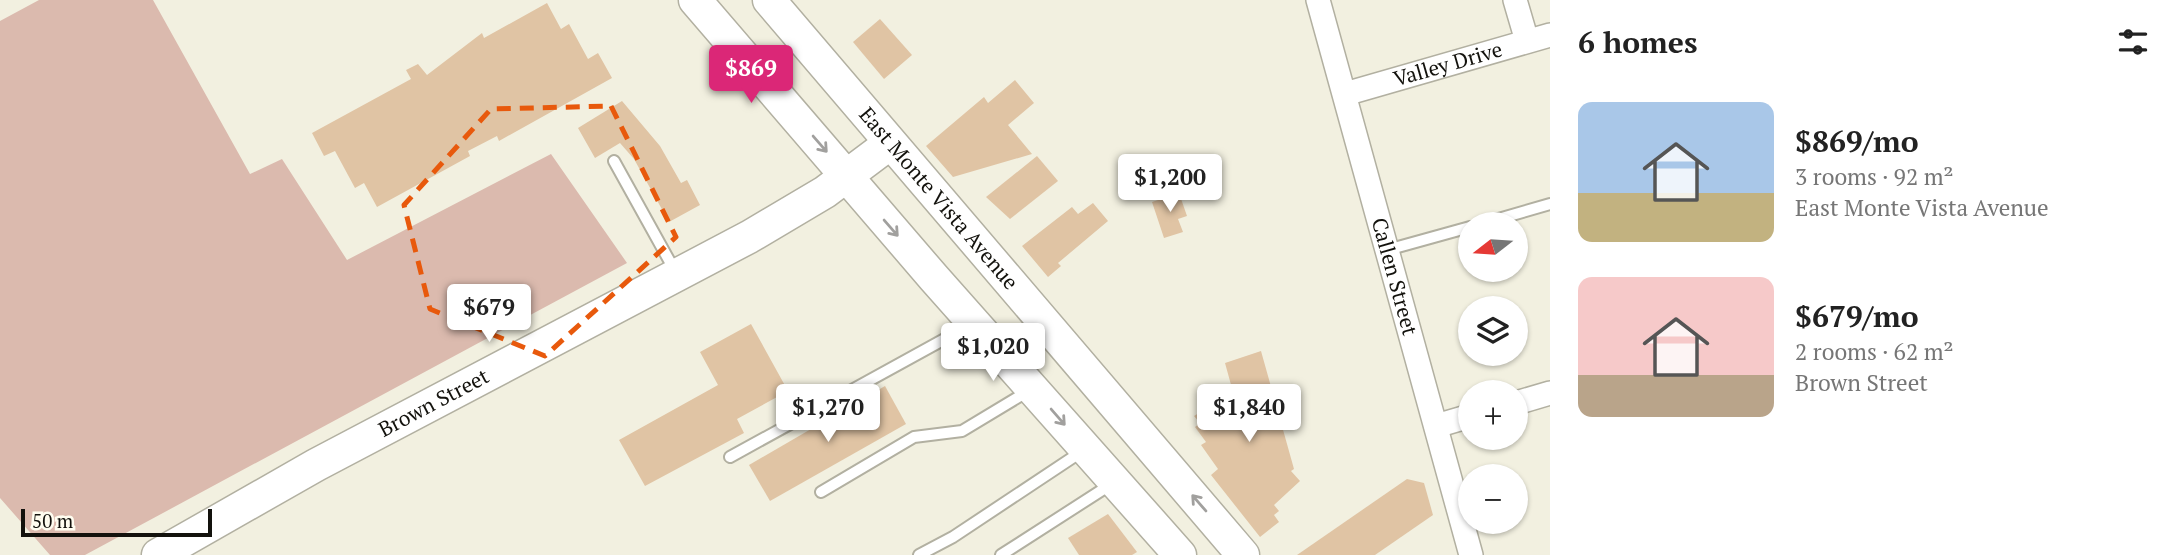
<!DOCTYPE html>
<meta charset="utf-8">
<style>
:root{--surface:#fff;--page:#f6f6f6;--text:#222;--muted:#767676;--accent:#db2777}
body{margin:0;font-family:"PT Serif",serif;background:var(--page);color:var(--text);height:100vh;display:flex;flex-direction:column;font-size:26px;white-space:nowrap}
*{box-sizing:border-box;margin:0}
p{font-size:23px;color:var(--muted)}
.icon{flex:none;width:38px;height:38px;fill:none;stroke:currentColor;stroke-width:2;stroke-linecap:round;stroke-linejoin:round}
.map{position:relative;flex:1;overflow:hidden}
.panel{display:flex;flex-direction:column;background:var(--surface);width:630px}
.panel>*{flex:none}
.needle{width:46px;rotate:253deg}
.tools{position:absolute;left:1458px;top:212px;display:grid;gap:14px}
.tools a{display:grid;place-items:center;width:70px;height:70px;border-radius:50%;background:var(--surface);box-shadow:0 2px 5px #0004;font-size:35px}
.scale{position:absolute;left:21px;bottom:18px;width:191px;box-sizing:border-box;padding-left:7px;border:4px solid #13120d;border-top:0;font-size:19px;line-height:24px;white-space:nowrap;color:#13120d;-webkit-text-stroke:5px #fffdf0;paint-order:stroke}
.price{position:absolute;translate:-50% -60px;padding:0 16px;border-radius:7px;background:#fff;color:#222;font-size:23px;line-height:46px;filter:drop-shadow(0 2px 4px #0008)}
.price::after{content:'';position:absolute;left:50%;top:42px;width:21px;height:16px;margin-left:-10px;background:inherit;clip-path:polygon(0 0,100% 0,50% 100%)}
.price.on{background:var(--accent);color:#fff}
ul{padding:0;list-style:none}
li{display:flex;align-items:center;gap:21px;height:175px;padding:0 28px}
li span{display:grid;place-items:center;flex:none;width:196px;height:140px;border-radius:14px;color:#555}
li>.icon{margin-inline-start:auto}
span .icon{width:84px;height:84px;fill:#fffc;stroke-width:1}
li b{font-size:30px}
h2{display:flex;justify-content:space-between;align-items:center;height:84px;padding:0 28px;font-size:30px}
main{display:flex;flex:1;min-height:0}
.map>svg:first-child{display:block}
.green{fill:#dbbaae}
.building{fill:#e0c4a4}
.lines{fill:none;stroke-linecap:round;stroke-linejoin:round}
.lane-casing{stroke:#b2b0a1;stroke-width:14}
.street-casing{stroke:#b2b0a1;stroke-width:26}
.secondary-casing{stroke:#b2b0a1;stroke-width:35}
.lane{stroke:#fff;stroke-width:10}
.street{stroke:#fff;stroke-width:23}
.secondary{stroke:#fff;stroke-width:32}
.oneway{stroke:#a1a09e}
.marked{fill:none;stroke:#e8590c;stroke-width:5;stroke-dasharray:14 9;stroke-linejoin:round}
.labels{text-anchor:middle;stroke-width:6;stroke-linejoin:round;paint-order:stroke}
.street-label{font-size:21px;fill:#13120d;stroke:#fffdf0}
</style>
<main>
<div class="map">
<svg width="1550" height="555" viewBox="0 0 1550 555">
<rect width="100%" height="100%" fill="#f2f0e0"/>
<polygon class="green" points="39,0 153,0 250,174 282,159 347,260 551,154 627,263 85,555 50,555 0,498 0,21"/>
<g class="building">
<polygon points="547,3 561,29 569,24 588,59 598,53 612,78 499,141 497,136 468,151 470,156 377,207 364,183 355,188 335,151 324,156 312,133 411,79 406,70 418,64 427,75 482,33 484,38"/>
<polygon points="880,19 912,55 884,79 853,42"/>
<polygon points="1015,80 1034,103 1008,125 1032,154 953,177 926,146 984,97 988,103"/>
<polygon points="622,101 660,146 681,183 687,180 700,205 669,222 634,159 620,143 595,158 578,128"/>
<polygon points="1037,156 1058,181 1010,219 986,197"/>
<polygon points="1179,193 1187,216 1178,219 1183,232 1164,238 1152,202"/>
<polygon points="1093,203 1108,221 1058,263 1061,266 1048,277 1022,246 1072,207 1078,214"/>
<polygon points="751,324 788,391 737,419 744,433 645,486 619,440 718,385 700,352"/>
<polygon points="1261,351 1294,469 1291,471 1300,481 1274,505 1279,511 1274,515 1279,522 1260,537 1211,475 1218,469 1201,445 1206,442 1195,427 1200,423 1194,416 1233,392 1225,363"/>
<polygon points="885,386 906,424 770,501 749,465"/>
<polygon points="1407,479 1424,483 1433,515 1375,555 1297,555"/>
<polygon points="1108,514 1137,552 1132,555 1079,555 1068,538"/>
</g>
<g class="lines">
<g class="lane-casing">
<g id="lane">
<polyline points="614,161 675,271"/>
<polyline points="1481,224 1550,204"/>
<polyline points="1387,250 1470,227"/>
<polyline points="730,457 972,324"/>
<polyline points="821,492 914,437 962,431 1030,390"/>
<polyline points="919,555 953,537 1084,450"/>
<polyline points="1001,555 1113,483"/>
</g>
</g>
<g class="street-casing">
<g id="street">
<path id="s1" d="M1318,0L1471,555"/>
<polyline points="1515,0 1527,41"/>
<path id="s2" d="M1345,94L1550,35"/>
<polyline points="1516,403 1550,393"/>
<polyline points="1436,426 1470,416"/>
</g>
</g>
<g class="secondary-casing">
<g id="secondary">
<polyline points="695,0 934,278 1180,555"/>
<path id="s3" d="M769,0L1243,555"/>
<path id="s4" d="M158,555L316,465L749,237L825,192L889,144"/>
</g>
</g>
<use href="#lane" class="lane"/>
<use href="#street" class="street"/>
<use href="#secondary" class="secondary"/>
</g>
<defs><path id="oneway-shaft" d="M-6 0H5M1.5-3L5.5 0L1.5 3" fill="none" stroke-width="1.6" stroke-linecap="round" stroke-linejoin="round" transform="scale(1.75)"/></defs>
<g class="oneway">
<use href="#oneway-shaft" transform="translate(820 144) rotate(49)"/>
<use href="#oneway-shaft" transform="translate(891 228) rotate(49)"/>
<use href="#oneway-shaft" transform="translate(1058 417) rotate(49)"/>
<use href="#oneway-shaft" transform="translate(1199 503) rotate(-131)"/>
</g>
<path class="marked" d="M611,106L676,237L545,356L430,309L404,205L491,109Z"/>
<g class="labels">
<g class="street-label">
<text dy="7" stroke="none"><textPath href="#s2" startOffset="107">Valley Drive</textPath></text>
<text dy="7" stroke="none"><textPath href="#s3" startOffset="261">East Monte Vista Avenue</textPath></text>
<text dy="7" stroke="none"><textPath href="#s1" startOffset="287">Callen Street</textPath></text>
<text dy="7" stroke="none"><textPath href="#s4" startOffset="315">Brown Street</textPath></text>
</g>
</g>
</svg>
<div class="tools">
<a><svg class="needle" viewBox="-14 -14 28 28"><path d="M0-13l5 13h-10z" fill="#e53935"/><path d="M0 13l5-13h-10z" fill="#767676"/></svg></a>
<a><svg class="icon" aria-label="layers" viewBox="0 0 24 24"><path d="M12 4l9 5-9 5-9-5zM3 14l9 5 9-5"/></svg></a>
<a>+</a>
<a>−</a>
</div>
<div class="scale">50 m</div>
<b class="price on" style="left:751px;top:105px">$869</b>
<b class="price" style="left:1170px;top:214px">$1,200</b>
<b class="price" style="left:489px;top:344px">$679</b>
<b class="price" style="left:993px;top:383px">$1,020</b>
<b class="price" style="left:828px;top:444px">$1,270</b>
<b class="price" style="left:1249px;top:444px">$1,840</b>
</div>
<section class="panel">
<h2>6 homes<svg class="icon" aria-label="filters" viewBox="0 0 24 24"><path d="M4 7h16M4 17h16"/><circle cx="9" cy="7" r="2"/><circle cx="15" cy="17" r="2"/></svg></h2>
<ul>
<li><span style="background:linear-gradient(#a9c7e8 65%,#c2b280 0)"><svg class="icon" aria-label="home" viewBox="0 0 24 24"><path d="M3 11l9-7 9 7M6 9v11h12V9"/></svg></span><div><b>$869/mo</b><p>3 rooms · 92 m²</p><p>East Monte Vista Avenue</p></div></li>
<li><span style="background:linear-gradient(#f6c9c9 70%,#b9a48a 0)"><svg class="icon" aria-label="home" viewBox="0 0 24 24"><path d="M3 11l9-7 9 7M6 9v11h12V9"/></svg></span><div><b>$679/mo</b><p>2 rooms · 62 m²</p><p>Brown Street</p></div></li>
</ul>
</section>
</main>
